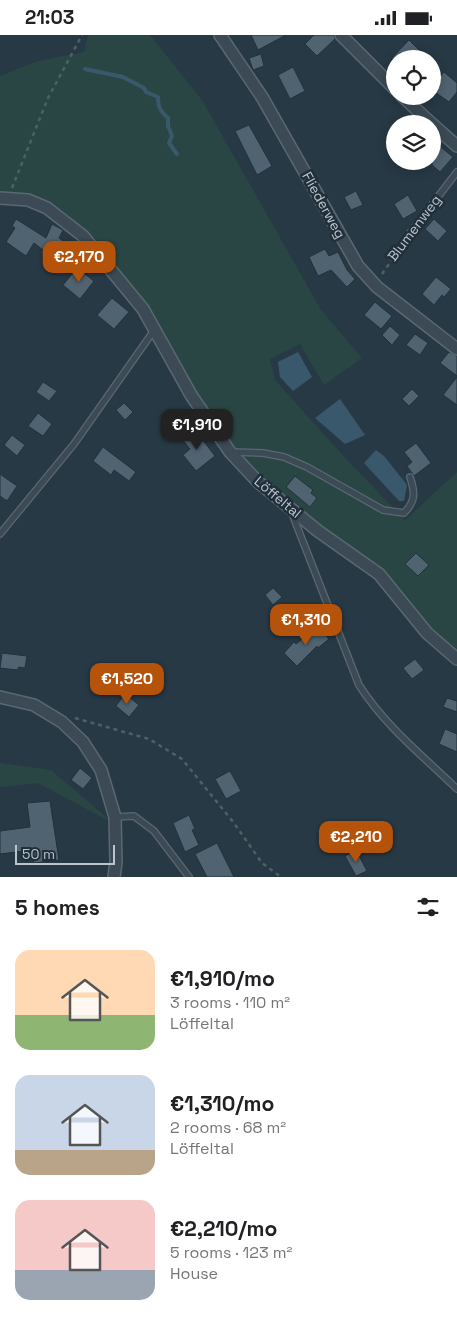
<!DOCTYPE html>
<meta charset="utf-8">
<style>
:root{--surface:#fff;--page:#f2f2f2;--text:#202124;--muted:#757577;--accent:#b45309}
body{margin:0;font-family:"Space Grotesk",sans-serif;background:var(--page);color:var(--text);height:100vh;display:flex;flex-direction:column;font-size:19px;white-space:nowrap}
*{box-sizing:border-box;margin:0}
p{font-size:16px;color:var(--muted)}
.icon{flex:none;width:28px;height:28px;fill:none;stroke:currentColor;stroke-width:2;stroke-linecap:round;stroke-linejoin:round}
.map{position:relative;height:842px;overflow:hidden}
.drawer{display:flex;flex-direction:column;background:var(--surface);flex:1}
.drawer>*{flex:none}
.tools{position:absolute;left:386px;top:15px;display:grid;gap:10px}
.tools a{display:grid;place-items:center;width:55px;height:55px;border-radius:50%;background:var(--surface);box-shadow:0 2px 12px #0003;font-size:25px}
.scale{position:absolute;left:15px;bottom:12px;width:100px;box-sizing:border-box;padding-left:5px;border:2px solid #b9c5ce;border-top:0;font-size:14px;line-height:18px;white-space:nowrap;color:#b9c5ce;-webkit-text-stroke:4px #202f3a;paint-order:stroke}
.price{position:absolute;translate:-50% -42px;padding:0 11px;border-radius:10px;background:var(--accent);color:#fff;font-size:16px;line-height:32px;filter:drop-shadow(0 1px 2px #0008)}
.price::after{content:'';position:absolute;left:50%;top:30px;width:15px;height:11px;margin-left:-8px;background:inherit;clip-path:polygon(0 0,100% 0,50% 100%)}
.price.on{background:#222;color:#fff}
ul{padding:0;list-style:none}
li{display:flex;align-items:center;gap:15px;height:125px;padding:0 15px}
li span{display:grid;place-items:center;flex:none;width:140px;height:100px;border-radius:15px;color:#555}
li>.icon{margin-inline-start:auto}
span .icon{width:60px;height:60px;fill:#fffc;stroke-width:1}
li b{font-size:21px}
h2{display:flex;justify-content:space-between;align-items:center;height:60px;padding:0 15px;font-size:21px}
.status{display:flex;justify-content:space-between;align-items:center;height:35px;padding:0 25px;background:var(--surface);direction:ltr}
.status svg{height:14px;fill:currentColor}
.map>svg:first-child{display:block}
.green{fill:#294644}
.water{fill:#3a586c}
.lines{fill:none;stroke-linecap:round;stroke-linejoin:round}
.stream{stroke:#3a586c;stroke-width:4}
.building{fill:#506370;stroke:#22313c}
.service-casing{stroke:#5a6872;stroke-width:8}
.minor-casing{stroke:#5a6872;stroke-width:14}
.path{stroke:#496362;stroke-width:2.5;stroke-dasharray:4 4;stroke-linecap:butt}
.service{stroke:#3b4a54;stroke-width:5.5}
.minor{stroke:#3b4a54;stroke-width:11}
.labels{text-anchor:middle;stroke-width:5;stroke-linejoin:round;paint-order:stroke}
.street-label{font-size:14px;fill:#b9c5ce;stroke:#202f3a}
</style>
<div class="status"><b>21:03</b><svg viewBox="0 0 49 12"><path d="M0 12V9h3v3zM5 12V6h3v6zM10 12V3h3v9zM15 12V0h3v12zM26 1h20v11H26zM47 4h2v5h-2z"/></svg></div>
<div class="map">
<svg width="457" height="842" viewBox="0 0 457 842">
<rect width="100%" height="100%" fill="#273945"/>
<g class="green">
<polygon points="88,0 150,0 202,65 321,275 362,323 324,350 300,309 270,324 275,345 347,425 405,485 457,437 457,624 379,539 230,417 143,274 83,201 47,173 0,163 0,41 38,26 84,17"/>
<polygon points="0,728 51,735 113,788 38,748 0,752"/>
</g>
<g class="water">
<polygon points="298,317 312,342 293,356 280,342 278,327"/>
<polygon points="340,364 365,400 345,409 315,383"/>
<polygon points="376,415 384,421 407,450 404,466 399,466 364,428"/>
</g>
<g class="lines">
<path class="stream" d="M85,34L123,42L144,53L146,57L158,62C158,72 160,76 168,83V91L172,101L169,108L177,119"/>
</g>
<g class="building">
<polygon points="251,0 286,0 258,15"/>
<polygon points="314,0 334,0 335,4 317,21 305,9"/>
<polygon points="409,5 428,24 391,24"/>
<polygon points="261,19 264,31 253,35 249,23"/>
<polygon points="293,32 305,56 290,64 278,40"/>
<polygon points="444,37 457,48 457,57 449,67 432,55 432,51"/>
<polygon points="249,90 272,131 257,140 235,96"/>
<polygon points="432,105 453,122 440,137 432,130"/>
<polygon points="356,156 363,170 351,175 344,162"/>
<polygon points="408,160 417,176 403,184 394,169"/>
<polygon points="16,184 46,203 52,189 63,195 59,203 74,213 61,229 34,208 26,221 6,207 15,193 12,191"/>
<polygon points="434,184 447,196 438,206 425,194"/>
<polygon points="325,214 329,221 338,217 347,235 355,244 347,252 331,235 318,241 309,222"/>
<polygon points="77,233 94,246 80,264 63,250"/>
<polygon points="436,242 451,254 444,262 442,260 434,270 422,259"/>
<polygon points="112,263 129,277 114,294 97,280"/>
<polygon points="375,267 392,281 381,294 364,280"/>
<polygon points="390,291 400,300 392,310 382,300"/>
<polygon points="415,299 428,308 420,320 406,310"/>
<polygon points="449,317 457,321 457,341 440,328"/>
<polygon points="457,342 457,370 443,360"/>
<polygon points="43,347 57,356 49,366 36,357"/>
<polygon points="412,354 419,361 409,371 402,364"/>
<polygon points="124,368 133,377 125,385 116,375"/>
<polygon points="38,378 52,389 43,401 28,391"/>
<polygon points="195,395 215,421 196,436 183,420 190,414 182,404"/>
<polygon points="12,400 25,410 17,421 4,410"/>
<polygon points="416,408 431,428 414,441 407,431 412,427 404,417"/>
<polygon points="103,412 136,437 129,446 114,435 111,440 93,426"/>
<polygon points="0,439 17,451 7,466 0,461"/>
<polygon points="295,441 313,455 311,458 317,463 310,472 286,452"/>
<polygon points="416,518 429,530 418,541 405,529"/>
<polygon points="273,553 282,562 273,570 265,560"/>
<polygon points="318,591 329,604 318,613 317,611 297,631 284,618 294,607 296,609"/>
<polygon points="2,618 27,621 25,633 19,632 17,635 0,633"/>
<polygon points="415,624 424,635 412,644 403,633"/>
<polygon points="125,659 139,670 129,682 116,671"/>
<polygon points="447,663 457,666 457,677 443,672"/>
<polygon points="445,694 457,699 457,717 439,709"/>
<polygon points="80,733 92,743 83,754 71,745"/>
<polygon points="230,736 241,756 226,764 215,744"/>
<polygon points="50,766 59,825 34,828 32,815 0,819 0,796 30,792 27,768"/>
<polygon points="189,780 195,794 192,795 199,810 185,817 173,788"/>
<polygon points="217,808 234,842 207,842 195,819"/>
<polygon points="356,815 367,836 356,841 345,821"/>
</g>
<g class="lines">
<g class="service-casing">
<g id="service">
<polyline points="410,198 457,137"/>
<path d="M232,417L263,418L284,422L307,432L383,475L404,478C416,466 415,457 410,442"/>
<path d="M291,476L359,650C385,691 423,721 457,754"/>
<polyline points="0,499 74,409 155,294"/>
<polyline points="115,782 134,781 154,796 189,842"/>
</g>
</g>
<g class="minor-casing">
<g id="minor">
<polyline points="220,0 262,62 358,231 377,252 457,314"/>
<polyline points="341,0 395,54"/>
<polyline points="402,61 432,89"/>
<polyline points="432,89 457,111"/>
<polyline points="0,163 28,165 47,173 83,201 143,274 191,360 230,417 258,447 318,496 379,539 427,598 457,624"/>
<polyline points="0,662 34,670 62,687 83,707 101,735 115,782 116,827 114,842"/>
</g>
</g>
<g class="path">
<polyline points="12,153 48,63 82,0"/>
<polyline points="382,239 406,205"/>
<polyline points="75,683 149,704 182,724 234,788 262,828 281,842"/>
</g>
<use href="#service" class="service"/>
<use href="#minor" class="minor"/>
</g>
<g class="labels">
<g class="street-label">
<text transform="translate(324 170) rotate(61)" y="5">Fliederweg</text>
<text transform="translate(414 193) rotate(-53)" y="5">Blumenweg</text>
<text transform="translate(278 462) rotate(40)" y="5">Löffeltal</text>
</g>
</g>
</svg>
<div class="tools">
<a><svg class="icon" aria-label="locate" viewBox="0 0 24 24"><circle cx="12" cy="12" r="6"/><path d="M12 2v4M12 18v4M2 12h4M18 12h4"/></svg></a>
<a><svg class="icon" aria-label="layers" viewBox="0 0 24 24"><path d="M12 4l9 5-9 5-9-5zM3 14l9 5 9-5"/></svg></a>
</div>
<div class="scale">50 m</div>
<b class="price" style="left:79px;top:248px">€2,170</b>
<b class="price on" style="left:197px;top:416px">€1,910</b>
<b class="price" style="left:306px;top:611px">€1,310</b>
<b class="price" style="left:127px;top:670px">€1,520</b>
<b class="price" style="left:356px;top:828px">€2,210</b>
</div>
<section class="drawer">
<h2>5 homes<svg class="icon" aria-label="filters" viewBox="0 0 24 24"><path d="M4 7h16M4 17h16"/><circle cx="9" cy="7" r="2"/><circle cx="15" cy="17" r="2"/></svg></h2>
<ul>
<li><span style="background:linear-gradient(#ffd9b3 65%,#8fb573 0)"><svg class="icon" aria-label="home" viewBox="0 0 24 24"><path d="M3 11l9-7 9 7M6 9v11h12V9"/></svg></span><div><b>€1,910/mo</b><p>3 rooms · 110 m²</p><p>Löffeltal</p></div></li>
<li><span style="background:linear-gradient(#c9d6e8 75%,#b9a48a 0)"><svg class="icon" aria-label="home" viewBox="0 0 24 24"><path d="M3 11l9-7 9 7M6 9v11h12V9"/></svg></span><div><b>€1,310/mo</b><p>2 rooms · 68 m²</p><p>Löffeltal</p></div></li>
<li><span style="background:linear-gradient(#f6c9c9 70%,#9aa5b1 0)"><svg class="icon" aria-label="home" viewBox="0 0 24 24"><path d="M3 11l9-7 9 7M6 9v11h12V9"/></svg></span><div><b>€2,210/mo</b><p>5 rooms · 123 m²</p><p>House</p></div></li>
</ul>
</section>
